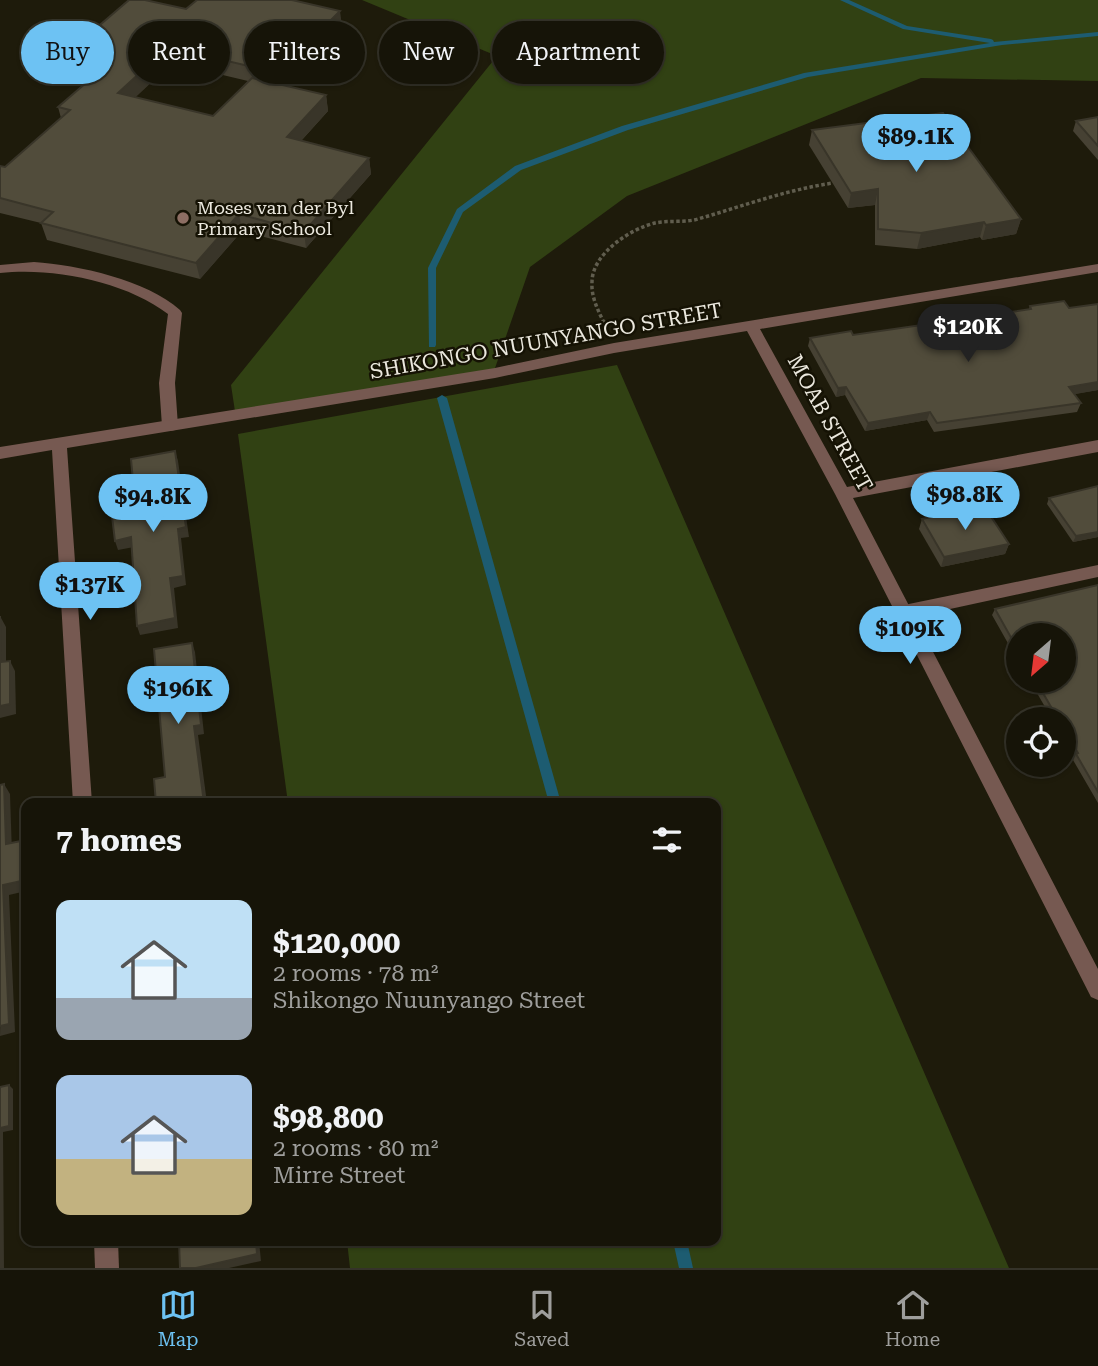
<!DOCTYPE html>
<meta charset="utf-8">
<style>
:root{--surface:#161408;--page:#1f1d12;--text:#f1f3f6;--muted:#9e9e9c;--line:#353329;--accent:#6dc2f3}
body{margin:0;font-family:"Roboto Serif",serif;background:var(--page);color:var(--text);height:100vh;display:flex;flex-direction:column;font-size:26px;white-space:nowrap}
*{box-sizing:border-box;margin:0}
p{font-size:23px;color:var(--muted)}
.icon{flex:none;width:38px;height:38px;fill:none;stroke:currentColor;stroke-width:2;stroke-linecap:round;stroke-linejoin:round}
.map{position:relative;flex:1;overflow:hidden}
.drawer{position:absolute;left:21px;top:798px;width:700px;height:448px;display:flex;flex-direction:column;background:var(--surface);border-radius:14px;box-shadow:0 2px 5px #0004,0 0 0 2px var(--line)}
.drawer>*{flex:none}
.guide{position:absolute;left:21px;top:21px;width:700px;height:63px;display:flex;gap:14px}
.needle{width:46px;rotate:208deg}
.fabs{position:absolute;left:1006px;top:623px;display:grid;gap:14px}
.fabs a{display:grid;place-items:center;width:70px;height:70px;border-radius:50%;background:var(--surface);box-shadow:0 2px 5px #0004,0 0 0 2px var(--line);font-size:35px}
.price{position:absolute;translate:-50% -60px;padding:0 16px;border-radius:24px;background:var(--accent);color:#111;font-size:23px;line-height:46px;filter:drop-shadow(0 2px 4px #0008)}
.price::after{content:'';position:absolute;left:50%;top:42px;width:21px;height:16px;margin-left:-10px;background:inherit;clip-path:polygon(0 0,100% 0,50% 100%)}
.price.selected{background:#222;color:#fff}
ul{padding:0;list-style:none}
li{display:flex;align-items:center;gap:21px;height:175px;padding:0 35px}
li span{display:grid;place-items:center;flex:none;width:196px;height:140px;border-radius:14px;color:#555}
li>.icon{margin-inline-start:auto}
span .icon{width:84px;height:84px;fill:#fffc;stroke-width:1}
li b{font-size:30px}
h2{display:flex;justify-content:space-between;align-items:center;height:84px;padding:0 35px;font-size:30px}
.pill{padding:0 24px;border-radius:32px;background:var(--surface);box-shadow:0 2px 5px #0004,0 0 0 2px var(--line);font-size:24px;line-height:63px}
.pill.selected{background:var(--accent);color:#111}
.menu{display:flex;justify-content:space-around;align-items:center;height:98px;border-top:2px solid var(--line);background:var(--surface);font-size:19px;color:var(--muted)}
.menu a{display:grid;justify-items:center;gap:4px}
.menu .selected{color:var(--accent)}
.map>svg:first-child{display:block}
.green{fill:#314113}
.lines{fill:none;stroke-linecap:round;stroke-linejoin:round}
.stream{fill:#1d5c71;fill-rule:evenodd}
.path-far1{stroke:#605d4e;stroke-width:3.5;stroke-dasharray:3.5 2.5;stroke-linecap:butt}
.path{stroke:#605d4e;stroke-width:4.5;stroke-dasharray:5 3.5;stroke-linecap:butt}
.service{fill:#765951;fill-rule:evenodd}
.minor{fill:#765951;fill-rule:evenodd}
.wall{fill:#464133;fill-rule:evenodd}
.shaded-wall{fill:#393529}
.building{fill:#514c3b;stroke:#393529;stroke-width:2}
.education-dot{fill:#8d6e63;stroke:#151204;stroke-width:2.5}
.labels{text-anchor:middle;stroke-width:5;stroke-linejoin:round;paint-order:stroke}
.far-poi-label{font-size:18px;fill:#ebe8de;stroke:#151204;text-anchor:start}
.street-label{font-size:21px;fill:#ebe8de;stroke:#151204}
</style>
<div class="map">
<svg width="1098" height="1268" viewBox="0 0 1098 1268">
<rect width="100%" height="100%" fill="#1e1b0b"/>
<g class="green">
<polygon points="362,0 1098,0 1098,81 921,78 627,196 530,267 494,371 236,418 231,385 497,56"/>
<polygon points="617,365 1009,1268 350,1268 347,1241 716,1241 716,803 288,803 238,434"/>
</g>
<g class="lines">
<g class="stream">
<polygon points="840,0 849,0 907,26 991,39 993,40 994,42 1098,32 1098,36 1002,45 808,77 628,130 521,170 463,212 436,268 436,345 435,347 429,347 428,268 457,209 515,166 622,126 804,73 990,43 903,29"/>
<polygon points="442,395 447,398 561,803 549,803 437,398"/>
<polygon points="673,1241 687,1241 693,1268 679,1268"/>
</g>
<path class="path-far1" d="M604,323C598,310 591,297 592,282C592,254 630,229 655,223C669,220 684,223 698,219C743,206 786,190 833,183"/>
<polyline class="path" points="603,321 606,328"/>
<g class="service">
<path d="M34,262C78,265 147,280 180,310L182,313L175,383L178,426L175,430L170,431L162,426L159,383L168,314C125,281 52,267 0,273V265Z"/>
<polygon points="1098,565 1098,577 904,619 898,617 895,612 898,607 904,605"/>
</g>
<g class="minor">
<polygon points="1098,264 1098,272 760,329 847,487 1098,440 1098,452 853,498 1098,969 1098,1000 1091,997 835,494 747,331 614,353 495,378 67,448 92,803 73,803 52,450 0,459 0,447 495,368 614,343"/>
<polygon points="94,1241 118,1241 119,1268 95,1268"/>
</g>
</g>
<g class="wall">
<path d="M186,9L342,26L284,85L326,95L328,111L301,141L369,158L371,174L306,248L242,231L200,279L47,240L41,223L0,213V166L5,167L61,118L58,107L94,75L70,70L66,54ZM172,63L248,81L213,116L135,97Z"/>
<polygon points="1098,117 1098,160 1073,131 1076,121"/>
<polygon points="812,130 1021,219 1016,234 982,240 980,237 917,249 875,245 875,205 848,208 809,145"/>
<polygon points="1098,304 1098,390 1074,394 1081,403 1077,412 934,432 927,420 865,431 845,395 836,397 808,346 810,338 853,335 1029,309 1030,306 1069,308"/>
<polygon points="1098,486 1098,537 1073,542 1047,504 1049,498"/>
<polygon points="922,519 1009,544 1005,554 941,567 919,529"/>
<polygon points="1098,585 1098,803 1073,760 1074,757 1064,739 1064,719 1052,719 1030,681 1064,681 1018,635 1018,661 992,615 995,609"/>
</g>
<g class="shaded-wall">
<polygon points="340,11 342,26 281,89 278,73"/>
<polygon points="168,47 172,63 123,109 118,93"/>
<polygon points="326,95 328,111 290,153 287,137"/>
<polygon points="369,158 371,174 306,248 304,232"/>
<polygon points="878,189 875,205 848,208 851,193"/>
<polygon points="239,214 242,231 200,279 196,263"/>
<polygon points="1021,219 1016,234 982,240 986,225"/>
<polygon points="984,222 980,237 917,249 921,233"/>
<polygon points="1098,382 1098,390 1065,396 1069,387"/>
<polygon points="846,387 845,395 836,397 838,388"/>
<polygon points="930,412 927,420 865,431 868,423"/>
<polygon points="175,451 178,461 189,537 181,538 186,585 174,588 178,628 140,635 137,626 170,578 178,529"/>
<polygon points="1098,532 1098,537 1073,542 1076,536"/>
<polygon points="131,537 134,547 118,550 115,541"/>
<polygon points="1009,544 1005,554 941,567 944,557"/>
<polygon points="0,616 6,627 6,673 1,662"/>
<polygon points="192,643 195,652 204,734 198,735 207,803 204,803 194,726"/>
<polygon points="10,661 15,671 16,714 0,718 0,706"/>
<polygon points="4,784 10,794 12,854 6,844"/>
<polygon points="26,880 26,891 9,895 15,1032 0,1036 3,885"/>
<polygon points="9,1085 13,1089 13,1130 3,1132 4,1268 0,1268 0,1128"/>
<polygon points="256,1241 259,1241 261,1261 229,1268 196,1268"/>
</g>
<g class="building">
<polygon points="129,0 145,0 186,9 197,0 292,0 340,11 278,73 168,47 118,93 213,116 252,78 326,95 287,137 369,158 304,232 239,214 196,263 41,223 53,212 0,198 0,166 5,167 70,110 58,107 108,64 66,54"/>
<polygon points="943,113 1021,219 986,225 984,222 921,233 878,229 878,189 851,193 812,130"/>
<polygon points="1098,117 1098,146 1076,121"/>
<polygon points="1064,301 1069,308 1098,304 1098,382 1069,387 1081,403 937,423 930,412 868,423 846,387 838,388 810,338 851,331 853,335 1031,309 1030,306"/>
<polygon points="175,451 186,527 178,529 183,576 170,578 175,618 137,626 131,537 115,541 111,508 135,503 131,459"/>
<polygon points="1098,486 1098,532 1076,536 1049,498"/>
<polygon points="984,506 1009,544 944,557 922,519"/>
<polygon points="1098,585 1098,792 1076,754 1078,753 1064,729 1064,719 1058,719 1036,681 1064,681 1064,635 1018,635 1018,650 995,609"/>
<polygon points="0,616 1,662 10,661 10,704 0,706"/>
<polygon points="192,643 201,725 194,726 204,803 156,803 154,779 165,777 154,649"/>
<polygon points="4,784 6,844 26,840 26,880 3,885 9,1024 0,1026 0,785"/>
<polygon points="9,1085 9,1126 0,1128 0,1087"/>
<polygon points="179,1241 256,1241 257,1254 196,1268 180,1268"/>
</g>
<circle class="education-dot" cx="183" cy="218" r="7"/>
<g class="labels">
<g class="far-poi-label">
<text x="197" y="214">Moses van der Byl<tspan x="197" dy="21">Primary School</tspan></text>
</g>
<g class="street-label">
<text transform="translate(546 341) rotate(-10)" y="7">SHIKONGO NUUNYANGO STREET</text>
<text transform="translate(830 423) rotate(61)" y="7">MOAB STREET</text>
</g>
</g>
</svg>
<div class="fabs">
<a><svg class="needle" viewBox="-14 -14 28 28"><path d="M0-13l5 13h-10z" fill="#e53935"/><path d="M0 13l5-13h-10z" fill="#9e9e9c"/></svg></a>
<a><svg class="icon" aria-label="locate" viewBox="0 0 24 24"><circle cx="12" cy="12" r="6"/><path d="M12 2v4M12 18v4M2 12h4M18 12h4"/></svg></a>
</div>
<b class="price" style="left:916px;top:174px">$89.1K</b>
<b class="price selected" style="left:968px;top:364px">$120K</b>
<b class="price" style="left:965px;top:532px">$98.8K</b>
<b class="price" style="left:153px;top:534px">$94.8K</b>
<b class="price" style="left:90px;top:622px">$137K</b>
<b class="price" style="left:910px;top:666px">$109K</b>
<b class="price" style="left:178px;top:726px">$196K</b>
<div class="guide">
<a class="pill selected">Buy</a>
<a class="pill">Rent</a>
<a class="pill">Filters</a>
<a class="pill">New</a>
<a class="pill">Apartment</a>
</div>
<section class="drawer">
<h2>7 homes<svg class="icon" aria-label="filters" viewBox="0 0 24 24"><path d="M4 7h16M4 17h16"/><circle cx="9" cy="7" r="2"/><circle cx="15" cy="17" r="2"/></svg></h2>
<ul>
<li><span style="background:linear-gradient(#bfe0f5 70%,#9aa5b1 0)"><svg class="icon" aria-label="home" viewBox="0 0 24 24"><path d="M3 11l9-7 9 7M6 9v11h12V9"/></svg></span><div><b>$120,000</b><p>2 rooms · 78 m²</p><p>Shikongo Nuunyango Street</p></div></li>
<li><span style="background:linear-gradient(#a9c7e8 60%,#c2b280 0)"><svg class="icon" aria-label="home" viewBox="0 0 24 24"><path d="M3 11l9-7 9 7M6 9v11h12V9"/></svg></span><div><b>$98,800</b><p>2 rooms · 80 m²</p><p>Mirre Street</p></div></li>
</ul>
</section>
</div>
<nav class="menu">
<a class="selected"><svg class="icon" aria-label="map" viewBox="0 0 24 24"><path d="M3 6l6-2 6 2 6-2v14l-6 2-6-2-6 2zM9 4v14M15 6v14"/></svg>Map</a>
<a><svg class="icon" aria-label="saved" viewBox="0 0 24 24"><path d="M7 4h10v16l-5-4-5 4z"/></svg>Saved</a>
<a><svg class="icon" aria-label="home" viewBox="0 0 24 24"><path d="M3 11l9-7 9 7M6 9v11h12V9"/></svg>Home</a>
</nav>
